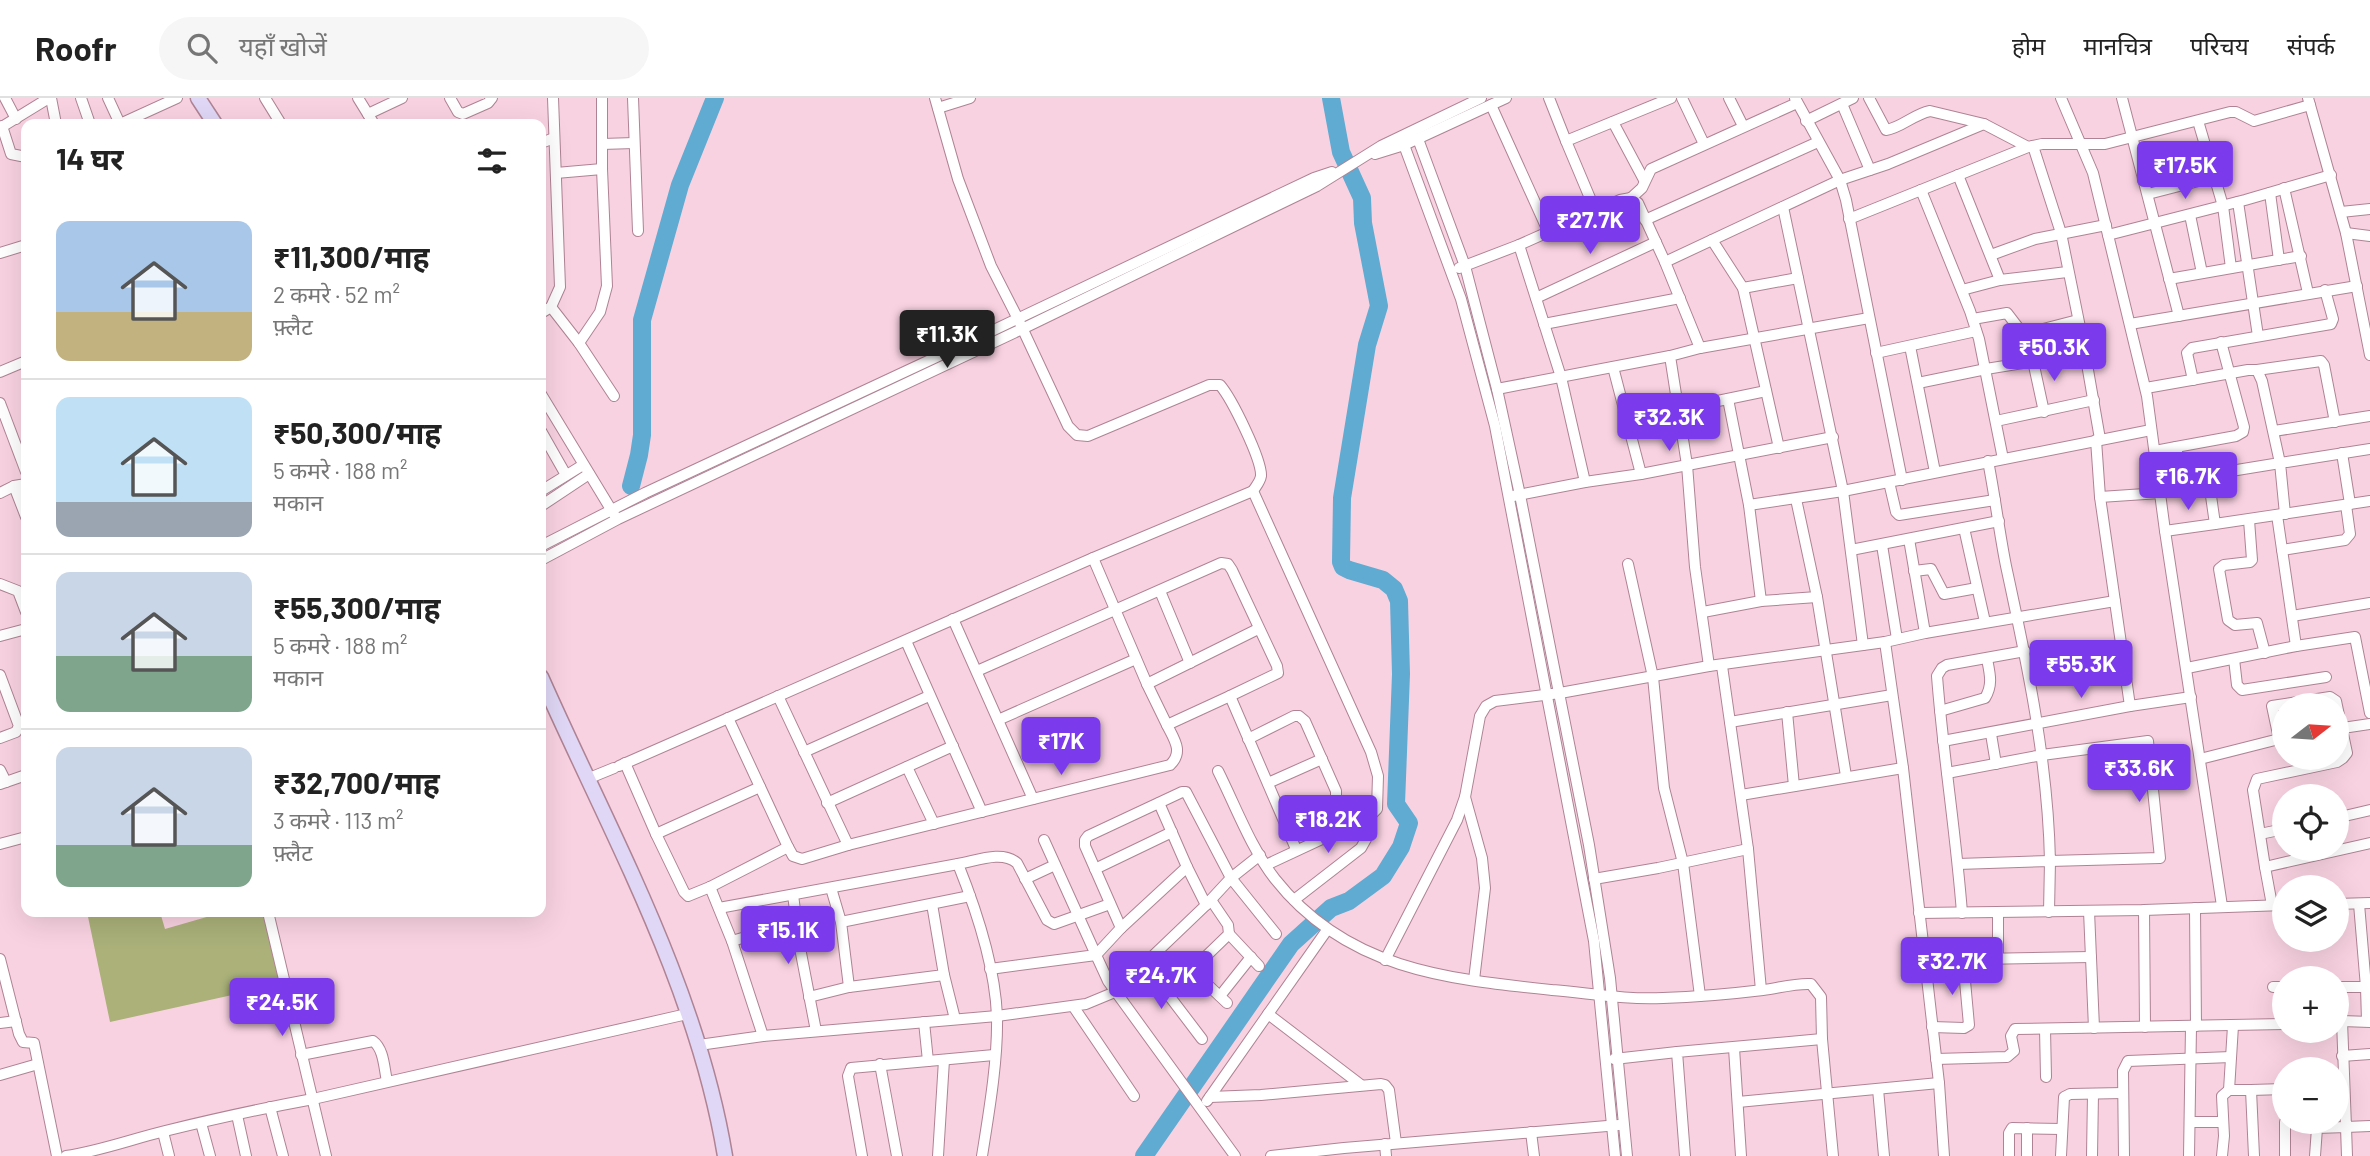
<!DOCTYPE html>
<html lang="hi">
<meta charset="utf-8">
<style>
:root{--surface:#fff;--page:#f6f6f6;--text:#222;--muted:#767676;--line:#e0e0e0;--accent:#7c3aed}
body{margin:0;font-family:Barlow,"Noto Sans Devanagari",sans-serif;background:var(--page);color:var(--text);height:100vh;display:flex;flex-direction:column;font-size:26px;white-space:nowrap}
*{box-sizing:border-box;margin:0}
p{font-size:23px;color:var(--muted)}
.icon{flex:none;width:38px;height:38px;fill:none;stroke:currentColor;stroke-width:2;stroke-linecap:round;stroke-linejoin:round}
.map{position:relative;flex:1;overflow:hidden}
.sheet{position:absolute;left:21px;top:21px;width:525px;height:798px;display:flex;flex-direction:column;background:var(--surface);border-radius:14px;box-shadow:0 7px 28px #0002}
.sheet>*{flex:none}
.needle{width:46px;rotate:73deg}
.controls{position:absolute;left:2272px;top:595px;display:grid;gap:14px}
.controls a{display:grid;place-items:center;width:77px;height:77px;border-radius:50%;background:var(--surface);box-shadow:0 7px 28px #0002;font-size:35px}
.price{position:absolute;translate:-50% -60px;padding:0 16px;border-radius:7px;background:var(--accent);color:#fff;font-size:23px;line-height:46px;filter:drop-shadow(0 2px 4px #0008)}
.price::after{content:'';position:absolute;left:50%;top:42px;width:21px;height:16px;margin-left:-10px;background:inherit;clip-path:polygon(0 0,100% 0,50% 100%)}
.price.active{background:#222;color:#fff}
ul{padding:0;list-style:none}
li{display:flex;align-items:center;gap:21px;height:175px;padding:0 35px}
li+li{border-top:2px solid var(--line)}
li span{display:grid;place-items:center;flex:none;width:196px;height:140px;border-radius:14px;color:#555}
li>.icon{margin-inline-start:auto}
span .icon{width:84px;height:84px;fill:#fffc;stroke-width:1}
li b{font-size:30px}
h2{display:flex;justify-content:space-between;align-items:center;height:84px;padding:0 35px;font-size:30px}
header{display:flex;align-items:center;gap:42px;box-sizing:border-box;height:98px;padding:0 35px;background:var(--surface);border-bottom:2px solid var(--line)}
header strong{font-size:33px}
nav{display:flex;gap:38px;margin-inline-start:auto;font-size:24px}
.search{width:490px;height:63px;background:var(--page);display:flex;align-items:center;gap:18px;box-sizing:border-box;padding:0 24px;border-radius:38px;color:var(--muted);font-size:26px}
.map>svg:first-child{display:block}
.green{fill:#abb179}
.lines{fill:none;stroke-linecap:round;stroke-linejoin:round}
.river{stroke:#60abd2;stroke-width:18}
.minor-casing{stroke:#af8394;stroke-width:12}
.secondary-casing{stroke:#af8394;stroke-width:17}
.minor{stroke:#fff;stroke-width:10}
.secondary{stroke:#dfd7f5;stroke-width:14}
</style>
<header>
<strong>Roofr</strong>
<div class="search"><svg class="icon" aria-label="search" viewBox="0 0 24 24"><circle cx="10" cy="10" r="6"/><path d="M15 15l6 6"/></svg>यहाँ खोजें</div>
<nav><a>होम</a><a>मानचित्र</a><a>परिचय</a><a>संपर्क</a></nav>
</header>
<div class="map">
<svg width="2370" height="1058" viewBox="0 0 2370 1058">
<rect width="100%" height="100%" fill="#f9d2e1"/>
<polygon class="green" points="87,814 160,814 165,831 224,814 265,814 282,886 110,924"/>
<g class="lines">
<g class="river">
<polyline points="631,388 639,357 642,337 642,222 680,87 715,0"/>
<polyline points="1144,1058 1291,846 1331,810 1349,803 1383,778 1401,749 1409,725 1396,706 1401,576 1399,503 1394,491 1383,482 1349,472 1343,469 1341,464 1342,400 1367,247 1379,208 1363,125 1362,100 1341,54 1331,0"/>
</g>
<g class="minor-casing">
<g id="minor">
<polyline points="5,0 16,21"/>
<polyline points="51,0 56,26"/>
<polyline points="81,0 90,26"/>
<polyline points="108,0 120,26"/>
<polyline points="265,0 281,26"/>
<polyline points="358,0 374,26"/>
<polyline points="450,0 458,14 463,16 488,5 492,0"/>
<polyline points="633,0 638,133"/>
<path d="M935,0L958,81L991,168L1018,221L1068,328L1077,337L1088,338L1209,287H1220C1232,301 1262,362 1261,378C1260,384 1256,388 1253,393"/>
<polyline points="1549,0 1566,43"/>
<polyline points="1682,0 1704,46"/>
<polyline points="1729,0 1743,28"/>
<polyline points="1795,0 1840,82 1846,102 1902,382"/>
<path d="M1869,0L1886,32C1901,30 1914,16 1930,13L1984,26L2028,49"/>
<polyline points="2061,0 2093,75 2147,298 2165,433 2222,808"/>
<polyline points="2122,0 2179,218"/>
<polyline points="2308,0 2346,135 2370,257"/>
<polyline points="1842,6 1870,72"/>
<polyline points="1491,7 1548,133"/>
<polyline points="938,10 970,0"/>
<polyline points="368,16 402,0"/>
<polyline points="1806,23 1853,0"/>
<polyline points="2198,23 2223,108 2231,170"/>
<polyline points="1613,24 1644,82"/>
<polyline points="120,26 177,0"/>
<polyline points="2,28 11,56 26,59"/>
<polyline points="0,30 49,0"/>
<polyline points="1418,41 1465,168 1497,291 1520,397 1589,747 1610,880 1627,1058"/>
<polyline points="541,45 554,40"/>
<polyline points="602,46 634,45"/>
<polyline points="1404,47 1461,201 1495,328 1594,843 1615,1058"/>
<polyline points="2033,48 2061,135 2084,249 2100,341"/>
<polyline points="1375,56 1404,47 1506,0"/>
<polyline points="2141,70 2207,52"/>
<polyline points="556,75 602,71"/>
<polyline points="1958,77 2000,182"/>
<polyline points="2284,90 2308,195"/>
<polyline points="1921,92 1970,213 1979,241 2003,361"/>
<polyline points="2270,95 2279,162"/>
<polyline points="2148,96 2214,79"/>
<polyline points="1631,100 1642,90 1651,71 1797,5"/>
<polyline points="2238,104 2258,238"/>
<polyline points="1783,109 1843,393 1863,547"/>
<polyline points="1595,112 1566,43 1671,0"/>
<polyline points="2341,114 2370,111"/>
<polyline points="2190,117 2202,175"/>
<polyline points="1849,121 2028,49 2042,46 2105,46 2230,14 2236,14 2254,23 2310,7"/>
<polyline points="1645,122 1818,44"/>
<polyline points="2346,135 2370,138"/>
<polyline points="2108,137 2245,102 2331,77"/>
<polyline points="1712,142 1743,190 1779,350"/>
<polyline points="1519,147 1561,279 1585,384"/>
<polyline points="0,155 26,147"/>
<polyline points="1991,157 2035,141 2106,127"/>
<polyline points="1665,164 1840,82 1888,66 1984,26"/>
<polyline points="1459,170 1519,147 1620,102 1631,100 1638,105 1665,164 1700,250 1670,258 1687,367 1695,469 1709,568"/>
<polyline points="2169,181 2301,158"/>
<polyline points="1743,190 1798,180"/>
<polyline points="1962,192 2000,182 2067,174"/>
<polyline points="1536,200 1656,144"/>
<polyline points="551,209 579,245 614,298"/>
<polyline points="541,215 551,209 560,189 553,0"/>
<polyline points="1973,221 2007,215 2020,232 2028,235 2078,222"/>
<polyline points="1544,226 1680,200"/>
<polyline points="2130,226 2357,188"/>
<polyline points="579,245 600,214 607,188 602,71 602,0"/>
<polyline points="1910,248 1935,374"/>
<polyline points="1700,250 1869,220"/>
<polyline points="1876,255 1976,233"/>
<polyline points="2033,263 2044,314"/>
<polyline points="1613,269 1641,376"/>
<polyline points="2257,272 2321,263 2324,267 2335,324"/>
<polyline points="0,274 26,263"/>
<polyline points="2193,282 2187,255 2192,250 2331,226 2333,221 2325,192"/>
<polyline points="1918,285 1986,271 2085,255"/>
<polyline points="2146,290 2248,272 2257,272 2262,283 2280,365 2188,380 2181,374 2176,349 2155,353"/>
<polyline points="1497,291 1670,258"/>
<polyline points="541,296 615,418"/>
<polyline points="1728,301 1749,407 1761,503"/>
<polyline points="0,305 26,374"/>
<polyline points="1626,322 1766,293"/>
<polyline points="1996,323 2094,302"/>
<polyline points="541,333 566,377"/>
<polyline points="2274,333 2370,318"/>
<polyline points="2096,342 2100,399 2130,608 2191,599"/>
<polyline points="2176,349 2236,338 2243,334 2244,329 2221,244"/>
<polyline points="2342,355 2350,406"/>
<polyline points="2208,377 2215,426 2370,403"/>
<polyline points="1889,384 1896,414 1899,417 1995,402"/>
<polyline points="14,388 26,419"/>
<polyline points="541,393 583,367"/>
<polyline points="0,395 14,388 26,386"/>
<polyline points="1513,398 1585,384 1641,376 1833,339"/>
<polyline points="2100,399 2160,395"/>
<polyline points="1796,401 1817,499 1846,678"/>
<polyline points="1749,407 1843,393 2151,332"/>
<polyline points="541,408 589,376"/>
<polyline points="2285,416 2280,365 2370,351"/>
<polyline points="2277,417 2296,548 2355,539 2370,615"/>
<polyline points="2249,422 2252,462 2250,464 2224,467 2219,471 2228,522 2235,527 2257,525 2265,555"/>
<polyline points="1964,430 1985,524"/>
<polyline points="2165,433 2215,426"/>
<polyline points="1909,441 1925,535"/>
<polyline points="1882,447 1897,541"/>
<polyline points="541,448 645,395 975,241 1314,80 1332,74"/>
<polyline points="1851,452 1999,423"/>
<polyline points="2282,452 2345,442 2350,436 2346,407"/>
<polyline points="1093,460 1147,586 1167,627"/>
<polyline points="541,462 618,421 1022,231 1317,88 1381,48 1481,0"/>
<polyline points="1628,466 1653,579 1664,690 1683,765 1700,898"/>
<polyline points="1914,473 1931,471 1944,496 1977,490"/>
<polyline points="0,486 18,493 26,514"/>
<polyline points="1160,493 1190,565"/>
<polyline points="1703,514 1761,503 1817,499"/>
<polyline points="2292,518 2370,505"/>
<polyline points="953,521 1033,701"/>
<polyline points="0,538 26,531"/>
<polyline points="906,543 982,714"/>
<polyline points="1885,544 1903,670 1939,985 1944,1058"/>
<polyline points="2234,561 2237,587 2242,592 2326,579"/>
<polyline points="1722,568 1748,751 1761,892"/>
<polyline points="2187,570 2296,548"/>
<polyline points="977,573 1221,465 1228,466 1232,472 1277,568 1278,575 1230,598"/>
<polyline points="2028,573 2122,557"/>
<polyline points="0,577 19,628 16,634 0,640"/>
<polyline points="1147,586 1258,531"/>
<polyline points="778,598 848,747"/>
<path d="M1940,613L1985,600C1993,587 1990,576 1987,561"/>
<polyline points="1787,614 1794,688"/>
<path d="M728,620L788,749L793,758L802,761L848,747L1170,667C1184,654 1174,641 1167,627L1230,598L1296,751"/>
<polyline points="998,622 1136,561"/>
<polyline points="1730,624 1892,597"/>
<polyline points="2336,631 2370,626"/>
<polyline points="1991,636 1996,666"/>
<polyline points="1248,641 1294,618 1299,618 1305,623 1336,693 1336,700 1333,705 1286,726"/>
<polyline points="1943,643 2130,608"/>
<polyline points="804,654 929,598"/>
<polyline points="2200,661 2283,640"/>
<polyline points="625,665 656,736"/>
<polyline points="619,668 1093,460 1253,393 1371,654 1378,678 1377,711 1369,719 1266,767"/>
<polyline points="907,669 934,726"/>
<polyline points="0,672 6,684"/>
<path d="M1218,673C1236,709 1251,750 1275,781C1346,871 1446,881 1552,892C1589,895 1625,902 1663,900C1696,899 1730,896 1763,892C1779,890 1795,885 1811,886L1821,899L1822,941L1833,1058"/>
<path d="M1947,675L2042,657L2148,643L2160,760L2050,763C2048,663 2027,565 2006,468C1999,433 1995,398 1988,363"/>
<polyline points="587,681 614,670"/>
<polyline points="1268,685 1322,661"/>
<polyline points="0,686 26,677"/>
<polyline points="760,689 656,736 684,794 688,798 710,789 788,749"/>
<polyline points="1741,697 1903,670"/>
<polyline points="1465,699 1482,760 1485,790 1474,882"/>
<polyline points="827,705 953,648"/>
<polyline points="1159,705 1187,769"/>
<polyline points="2336,720 2370,712"/>
<polyline points="2260,736 2284,731"/>
<polyline points="0,746 26,739"/>
<polyline points="1958,766 2050,763 2049,814"/>
<polyline points="2265,769 2253,692 2257,681 2337,664 2343,660 2347,655 2336,603 2330,599 2272,608 2279,641"/>
<polyline points="1095,771 1172,734"/>
<polyline points="1025,781 1055,767"/>
<polyline points="1594,781 1658,770 1748,751"/>
<polyline points="710,789 732,843 763,938"/>
<polyline points="831,790 841,824 849,889"/>
<polyline points="793,797 800,850 816,933"/>
<polyline points="1294,802 1361,750 1366,741 1369,719"/>
<polyline points="2336,806 2370,805"/>
<polyline points="2359,806 2366,889 2367,923"/>
<polyline points="2272,807 2265,769 2370,745"/>
<polyline points="719,810 958,766"/>
<polyline points="2195,810 2196,928"/>
<polyline points="2144,812 2145,929"/>
<polyline points="2089,813 2094,930"/>
<polyline points="268,814 326,1058"/>
<polyline points="1919,815 2144,812 2284,807"/>
<path d="M1962,815C1956,735 1943,657 1937,578L1942,570L1947,567L2025,553"/>
<polyline points="841,824 970,798"/>
<polyline points="1121,830 1187,769 1206,807"/>
<polyline points="1229,836 1259,868"/>
<polyline points="732,843 797,824"/>
<polyline points="0,861 19,936 23,944 34,945 57,1058"/>
<polyline points="1998,861 1998,815"/>
<polyline points="1385,862 1457,722 1465,699 1480,618 1486,608 1495,603 1560,595 1709,568 1885,544 1925,535 2115,503"/>
<polyline points="1924,862 2091,859"/>
<polyline points="1145,866 1202,941"/>
<polyline points="990,871 1096,857 1044,742"/>
<polyline points="1192,872 1227,905"/>
<polyline points="944,877 955,921"/>
<polyline points="2273,889 2284,889"/>
<polyline points="2336,889 2370,889"/>
<polyline points="1167,896 1229,836 1228,827 1211,802"/>
<polyline points="1220,898 1251,859"/>
<polyline points="809,899 849,889 944,877 932,806"/>
<polyline points="1073,908 1134,998"/>
<polyline points="1268,916 1361,987"/>
<polyline points="924,924 928,963"/>
<polyline points="2370,924 2342,923 2346,1029 2370,1028"/>
<polyline points="0,925 16,923"/>
<polyline points="1932,929 1964,930 1969,927 1963,861"/>
<polyline points="2045,931 2046,979"/>
<polyline points="699,947 763,938 997,918 1086,906 1115,894 1206,807 1231,780 1260,757"/>
<polyline points="1734,950 1741,1058"/>
<path d="M301,957L373,943C384,951 384,970 387,983"/>
<polyline points="2342,958 2370,956"/>
<polyline points="1614,961 1677,954"/>
<polyline points="1936,961 2007,959 2014,953 2011,938 2015,931 2284,926"/>
<polyline points="880,966 897,1058"/>
<polyline points="0,977 38,966"/>
<polyline points="1878,991 1884,1058"/>
<polyline points="2229,992 2233,928"/>
<polyline points="2251,992 2284,991"/>
<polyline points="1210,999 1261,997 1381,986 1385,987 1389,992 1396,1045"/>
<polyline points="1207,1003 1327,832"/>
<polyline points="1738,1004 1939,985"/>
<polyline points="270,1009 283,1058"/>
<polyline points="237,1017 246,1058"/>
<polyline points="2190,1024 2223,1024"/>
<polyline points="2285,1024 2285,1058"/>
<polyline points="2317,1024 2317,1030 2346,1029 2347,1058"/>
<polyline points="201,1025 210,1058"/>
<polyline points="2027,1030 2027,1058"/>
<polyline points="163,1034 169,1058"/>
<polyline points="1531,1034 1534,1058"/>
<polyline points="1385,1046 1386,1058"/>
<path d="M66,1058C100,1053 132,1041 165,1033C214,1021 264,1010 313,1001L687,916"/>
<polyline points="862,1058 848,978 851,970 994,957"/>
<polyline points="938,1058 944,962"/>
<path d="M982,1058C989,1014 998,962 997,918C995,869 976,811 958,766C976,763 1002,752 1017,765L1047,822L1054,826L1110,806"/>
<polyline points="1235,1058 1108,883 1096,857 1121,830 1085,748 1085,742 1088,738 1182,694 1186,694 1231,780 1276,836"/>
<polyline points="1271,1058 1344,1050 1619,1027"/>
<polyline points="1685,1058 1677,954 1822,941"/>
<polyline points="2009,1058 2009,1035 2012,1030 2061,1031"/>
<polyline points="2061,1058 2064,999 2070,996 2123,995"/>
<polyline points="2092,1058 2093,996"/>
<polyline points="2124,1058 2123,973 2128,963 2231,959"/>
<polyline points="2189,1058 2191,929"/>
<polyline points="2222,1058 2224,1038 2222,998 2229,992 2251,992 2254,1058"/>
<polyline points="2315,1058 2317,1030"/>
</g>
</g>
<g class="secondary-casing">
<g id="secondary">
<polyline points="198,0 215,26"/>
<path d="M541,579C610,735 697,888 725,1058"/>
</g>
</g>
<use href="#minor" class="minor"/>
<use href="#secondary" class="secondary"/>
</g>
</svg>
<div class="controls">
<a><svg class="needle" viewBox="-14 -14 28 28"><path d="M0-13l5 13h-10z" fill="#e53935"/><path d="M0 13l5-13h-10z" fill="#767676"/></svg></a>
<a><svg class="icon" aria-label="locate" viewBox="0 0 24 24"><circle cx="12" cy="12" r="6"/><path d="M12 2v4M12 18v4M2 12h4M18 12h4"/></svg></a>
<a><svg class="icon" aria-label="layers" viewBox="0 0 24 24"><path d="M12 4l9 5-9 5-9-5zM3 14l9 5 9-5"/></svg></a>
<a>+</a>
<a>−</a>
</div>
<b class="price" style="left:2185px;top:103px">₹17.5K</b>
<b class="price" style="left:1590px;top:158px">₹27.7K</b>
<b class="price active" style="left:947px;top:272px">₹11.3K</b>
<b class="price" style="left:2054px;top:285px">₹50.3K</b>
<b class="price" style="left:1669px;top:355px">₹32.3K</b>
<b class="price" style="left:2188px;top:414px">₹16.7K</b>
<b class="price" style="left:2081px;top:602px">₹55.3K</b>
<b class="price" style="left:1061px;top:679px">₹17K</b>
<b class="price" style="left:2139px;top:706px">₹33.6K</b>
<b class="price" style="left:1328px;top:757px">₹18.2K</b>
<b class="price" style="left:788px;top:868px">₹15.1K</b>
<b class="price" style="left:1952px;top:899px">₹32.7K</b>
<b class="price" style="left:1161px;top:913px">₹24.7K</b>
<b class="price" style="left:282px;top:940px">₹24.5K</b>
<section class="sheet">
<h2>14 घर<svg class="icon" aria-label="filters" viewBox="0 0 24 24"><path d="M4 7h16M4 17h16"/><circle cx="9" cy="7" r="2"/><circle cx="15" cy="17" r="2"/></svg></h2>
<ul>
<li><span style="background:linear-gradient(#a9c7e8 65%,#c2b280 0)"><svg class="icon" aria-label="home" viewBox="0 0 24 24"><path d="M3 11l9-7 9 7M6 9v11h12V9"/></svg></span><div><b>₹11,300/माह</b><p>2 कमरे · 52 m²</p><p>फ़्लैट</p></div></li>
<li><span style="background:linear-gradient(#bfe0f5 75%,#9aa5b1 0)"><svg class="icon" aria-label="home" viewBox="0 0 24 24"><path d="M3 11l9-7 9 7M6 9v11h12V9"/></svg></span><div><b>₹50,300/माह</b><p>5 कमरे · 188 m²</p><p>मकान</p></div></li>
<li><span style="background:linear-gradient(#c9d6e8 60%,#7fa58c 0)"><svg class="icon" aria-label="home" viewBox="0 0 24 24"><path d="M3 11l9-7 9 7M6 9v11h12V9"/></svg></span><div><b>₹55,300/माह</b><p>5 कमरे · 188 m²</p><p>मकान</p></div></li>
<li><span style="background:linear-gradient(#c9d6e8 70%,#7fa58c 0)"><svg class="icon" aria-label="home" viewBox="0 0 24 24"><path d="M3 11l9-7 9 7M6 9v11h12V9"/></svg></span><div><b>₹32,700/माह</b><p>3 कमरे · 113 m²</p><p>फ़्लैट</p></div></li>
</ul>
</section>
</div>
